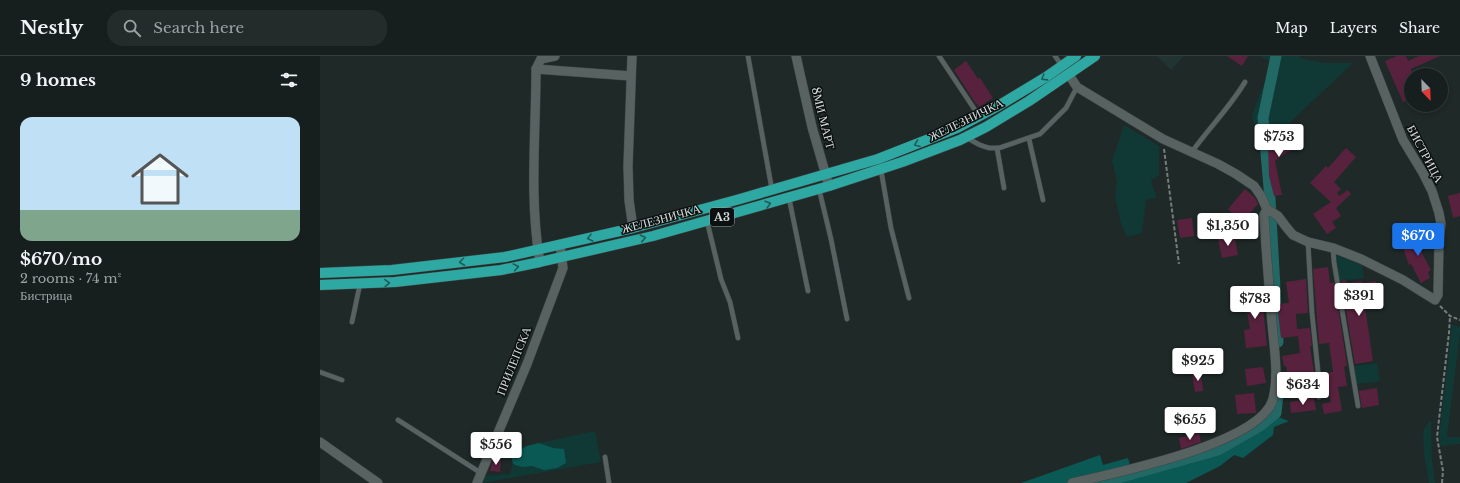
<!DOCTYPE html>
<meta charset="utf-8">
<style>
:root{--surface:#171f1e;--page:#242c2b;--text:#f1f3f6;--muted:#9ea2a4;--line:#363d3c;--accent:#1a73e8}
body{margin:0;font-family:"Libre Baskerville",serif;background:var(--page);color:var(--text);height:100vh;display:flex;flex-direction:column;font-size:15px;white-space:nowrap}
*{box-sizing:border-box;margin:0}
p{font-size:13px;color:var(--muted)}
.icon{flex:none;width:22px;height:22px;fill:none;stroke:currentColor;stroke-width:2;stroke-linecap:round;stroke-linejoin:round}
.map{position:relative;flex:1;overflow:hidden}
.side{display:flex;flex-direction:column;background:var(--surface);width:320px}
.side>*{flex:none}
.needle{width:26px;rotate:157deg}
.fabs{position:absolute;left:1084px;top:12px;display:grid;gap:8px}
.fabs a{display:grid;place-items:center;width:44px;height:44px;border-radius:50%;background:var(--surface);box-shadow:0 2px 6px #0003,0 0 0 1px var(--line);font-size:20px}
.price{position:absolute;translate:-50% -34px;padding:0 9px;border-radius:4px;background:#fff;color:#222;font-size:13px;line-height:26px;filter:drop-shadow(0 1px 2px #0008)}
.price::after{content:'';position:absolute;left:50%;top:24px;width:12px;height:9px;margin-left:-6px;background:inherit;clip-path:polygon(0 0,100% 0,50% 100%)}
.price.on{background:var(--accent);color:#fff}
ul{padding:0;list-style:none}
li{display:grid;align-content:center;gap:8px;height:212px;padding:0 20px}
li+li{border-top:1px solid var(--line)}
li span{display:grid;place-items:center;height:124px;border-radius:12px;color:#555}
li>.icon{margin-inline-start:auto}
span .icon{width:72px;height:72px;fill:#fffc;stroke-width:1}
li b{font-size:17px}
h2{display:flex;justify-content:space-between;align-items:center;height:48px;padding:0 20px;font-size:17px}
header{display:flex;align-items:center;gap:24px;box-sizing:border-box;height:56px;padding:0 20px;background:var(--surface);border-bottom:1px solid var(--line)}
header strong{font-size:19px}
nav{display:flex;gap:22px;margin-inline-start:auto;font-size:14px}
.search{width:280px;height:36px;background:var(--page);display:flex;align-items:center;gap:10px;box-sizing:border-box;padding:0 14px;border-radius:16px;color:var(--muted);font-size:15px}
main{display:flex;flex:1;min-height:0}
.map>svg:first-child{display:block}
.built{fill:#223432}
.green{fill:#103835}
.forest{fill:#0b5955}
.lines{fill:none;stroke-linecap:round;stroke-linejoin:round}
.canal{stroke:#226965;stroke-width:11}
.building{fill:#58223e}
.lane-casing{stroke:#3e4646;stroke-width:5.5}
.street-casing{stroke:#3e4646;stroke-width:10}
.primary-casing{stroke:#3e4646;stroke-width:11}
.path{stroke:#767e7d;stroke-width:2;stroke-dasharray:4 2;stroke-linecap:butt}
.lane{stroke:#576261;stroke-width:4.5}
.street{stroke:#576261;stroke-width:9}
.primary{stroke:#2ea8a2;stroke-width:10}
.oneway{stroke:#1d5c59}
.labels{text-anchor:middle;stroke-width:3;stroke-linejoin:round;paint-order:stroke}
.shield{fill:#0c1010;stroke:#999f9e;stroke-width:1}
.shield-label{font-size:11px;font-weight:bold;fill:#d6dcdb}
.street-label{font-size:12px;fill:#d6dcdb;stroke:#0c1010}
</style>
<header>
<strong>Nestly</strong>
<div class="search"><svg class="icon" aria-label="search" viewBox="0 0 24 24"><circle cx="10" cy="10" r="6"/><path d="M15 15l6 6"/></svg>Search here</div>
<nav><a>Map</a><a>Layers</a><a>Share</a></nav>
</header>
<main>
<section class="side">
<h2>9 homes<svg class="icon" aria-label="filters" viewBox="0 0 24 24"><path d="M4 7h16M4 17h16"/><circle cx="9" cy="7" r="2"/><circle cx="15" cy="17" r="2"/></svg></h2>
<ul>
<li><span style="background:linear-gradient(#bfe0f5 75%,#7fa58c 0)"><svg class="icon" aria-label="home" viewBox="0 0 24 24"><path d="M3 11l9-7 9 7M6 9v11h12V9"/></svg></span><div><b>$670/mo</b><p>2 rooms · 74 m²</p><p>Бистрица</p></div></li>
</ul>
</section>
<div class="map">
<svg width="1140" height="427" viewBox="0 0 1140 427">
<rect width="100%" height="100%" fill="#1f2928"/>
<polygon class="built" points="837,0 864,0 851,14"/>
<g class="green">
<polygon points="940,0 979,0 980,2 1005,7 1033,7 962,74 939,87 932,59 945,25 954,7"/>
<polygon points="804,69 839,90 839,119 831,125 837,142 826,144 822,177 807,181 801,168 795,140 797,125 792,105"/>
<polygon points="1016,199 1042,209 1044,222 1019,225"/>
<polygon points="1132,269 1140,271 1140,278 1127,381 1140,381 1140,388 1127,389 1121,391 1119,382"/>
<polygon points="1057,307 1060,325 1037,328 1034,310"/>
<polygon points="1111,364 1112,404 1115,427 1109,427 1104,398 1103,374"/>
<polygon points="275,375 281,406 162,427 165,420 190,418 193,408 191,393"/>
</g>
<g class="forest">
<polygon points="949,358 969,365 954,371 953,379 923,402 914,399 900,410 866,427 701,427 780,399 783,409 808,402 810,409 892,389"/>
<polygon points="219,387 233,392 244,393 246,407 237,412 224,414 212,410 202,411 193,408 191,399 207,390"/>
</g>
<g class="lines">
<g class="canal">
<polyline points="956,0 943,62 950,143 958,286"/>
<polyline points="780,427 898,394 940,370 956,357 959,329"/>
</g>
</g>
<g class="building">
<polygon points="907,0 928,0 922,10"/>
<polygon points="1077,0 1086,0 1088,5 1099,0 1120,0 1091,13 1093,19 1091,19 1091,43 1083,46 1065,5"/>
<polygon points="646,5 658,23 660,22 673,42 659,51 657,48 656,48 634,14"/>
<polygon points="969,74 979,88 955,105 962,139 954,140 949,120 948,91 958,91 953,85"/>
<polygon points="1026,92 1036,101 1014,126 1021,133 1017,137 1019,140 1028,134 1031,138 1016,152 1021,160 1012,166 1016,172 1007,178 993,158 1011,146 990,127 1006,110 1008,112"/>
<polygon points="925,133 935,142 938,148 922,166 908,153"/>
<polygon points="1140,137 1140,160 1133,162 1128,140"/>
<polygon points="872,162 874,180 860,182 857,164"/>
<polygon points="914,179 918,199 902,202 898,183"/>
<polygon points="1110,179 1113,188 1100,193 1111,214 1108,216 1110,222 1101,227 1091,208 1089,209 1082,189"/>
<polygon points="1008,211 1010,227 1014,226 1027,309 1024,311 1027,330 1018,331 1022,355 1004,358 1002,348 1011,346 1006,317 1013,316 1009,287 999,288 993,213"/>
<polygon points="986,223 988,257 976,258 977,273 990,272 992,290 990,290 995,323 969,327 966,310 964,310 962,300 980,297 978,280 961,282 957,248 969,247 966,226"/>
<polygon points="1026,224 1027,227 1042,225 1042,227 1056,225 1057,242 1044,244 1053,305 1035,308 1021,225"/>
<polygon points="941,232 947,290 926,292 924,274 930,273 924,235"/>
<polygon points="943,311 946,327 927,330 925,313"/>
<polygon points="881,317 883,335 875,336 872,318"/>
<polygon points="1057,332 1059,349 1042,352 1039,335"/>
<polygon points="934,337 936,357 917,358 915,339"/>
<polygon points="994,342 996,354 971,357 970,346"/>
<polygon points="879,377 881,386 861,393 859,382"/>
<polygon points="173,403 181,404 180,416 170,415"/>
</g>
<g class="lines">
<g class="lane-casing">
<g id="lane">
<polyline points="428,0 452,134"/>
<polyline points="619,0 659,60"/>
<polyline points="735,0 742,10"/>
<polyline points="647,82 660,89 669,92 679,92 720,78 746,52 757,31"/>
<polyline points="709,83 723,144"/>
<polyline points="677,92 684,132"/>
<path d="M871,97C889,72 910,51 925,26"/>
<polyline points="561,114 571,172 589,242"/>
<polyline points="499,133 511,183 527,263"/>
<polyline points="469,142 488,235"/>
<polyline points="387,165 401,223 410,246 418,282"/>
<polyline points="988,186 992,257 999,325 999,341"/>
<polyline points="1013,192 1014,206 1038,350"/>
<polyline points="32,266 40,228"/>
<polyline points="0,316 22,324"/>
<polyline points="78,364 161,417"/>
<polyline points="285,401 289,427"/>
</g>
</g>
<g class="street-casing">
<g id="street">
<polyline points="312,0 308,110 309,144 313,172"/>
<polyline points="476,0 492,71 509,130"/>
<polyline points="216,13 311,20"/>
<polyline points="749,19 757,31 843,83 898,108 916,118 934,130 941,140 947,153 958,160 967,172 973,179 988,186 1013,192 1041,203 1083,224 1115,244 1118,239 1119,187 1121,168 1119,157 1112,135 1103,117 1083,84 1050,0"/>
<path d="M220,206C209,144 216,76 216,13L221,3L235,0"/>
<polyline points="0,386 58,427"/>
<polyline points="157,427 207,308 243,212 240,189"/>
<path d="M752,427C794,417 941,388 953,343C959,319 954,291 952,267C949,231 946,195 944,159L947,153"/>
</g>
</g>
<g class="primary-casing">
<g id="primary">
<polyline points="0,217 72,214 185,201 313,172 420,143 558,103 637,72 678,50 726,21 756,0"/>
<polyline points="0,229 75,226 181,214 220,206 333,180 509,130 582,106 640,84 666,71 709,45 775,0"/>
</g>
</g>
<g class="path">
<polyline points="844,93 859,208"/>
<polyline points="1120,250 1130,260 1140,264"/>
<polyline points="1122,427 1123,415 1117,381 1129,277 1130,260"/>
</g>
<use href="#lane" class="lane"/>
<use href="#street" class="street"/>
<use href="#primary" class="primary"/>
</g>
<defs><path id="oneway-chevron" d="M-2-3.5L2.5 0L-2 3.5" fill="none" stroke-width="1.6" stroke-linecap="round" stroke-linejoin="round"/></defs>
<g class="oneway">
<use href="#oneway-chevron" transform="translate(724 22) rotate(148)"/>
<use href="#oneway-chevron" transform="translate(597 88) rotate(159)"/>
<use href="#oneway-chevron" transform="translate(448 148) rotate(-16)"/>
<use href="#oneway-chevron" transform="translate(270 182) rotate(166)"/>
<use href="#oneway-chevron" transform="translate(323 182) rotate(-13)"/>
<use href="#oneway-chevron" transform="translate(142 206) rotate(173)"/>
<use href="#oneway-chevron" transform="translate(196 211) rotate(-11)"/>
<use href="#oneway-chevron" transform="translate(67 227) rotate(-2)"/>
</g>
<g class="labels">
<rect class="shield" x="390" y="152" width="24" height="18" rx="3"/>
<g class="shield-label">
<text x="402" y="165">A3</text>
</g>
<g class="street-label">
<text transform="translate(503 62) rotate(76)" y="4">8МИ МАРТ</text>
<text transform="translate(646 64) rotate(-26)" y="4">ЖЕЛЕЗНИЧКА</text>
<text transform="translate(1105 98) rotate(62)" y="4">БИСТРИЦА</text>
<text transform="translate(341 163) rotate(-15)" y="4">ЖЕЛЕЗНИЧКА</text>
<text transform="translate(194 305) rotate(-68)" y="4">ПРИЛЕПСКА</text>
</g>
</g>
</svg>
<div class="fabs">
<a><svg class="needle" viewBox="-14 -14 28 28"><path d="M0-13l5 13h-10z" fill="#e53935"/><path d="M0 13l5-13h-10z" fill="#9ea2a4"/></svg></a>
</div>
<b class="price" style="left:959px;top:102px">$753</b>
<b class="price" style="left:908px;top:191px">$1,350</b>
<b class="price on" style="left:1098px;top:201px">$670</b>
<b class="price" style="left:1039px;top:261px">$391</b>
<b class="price" style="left:935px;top:264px">$783</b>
<b class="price" style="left:878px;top:326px">$925</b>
<b class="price" style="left:983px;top:350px">$634</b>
<b class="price" style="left:870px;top:385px">$655</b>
<b class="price" style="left:176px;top:410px">$556</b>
</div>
</main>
